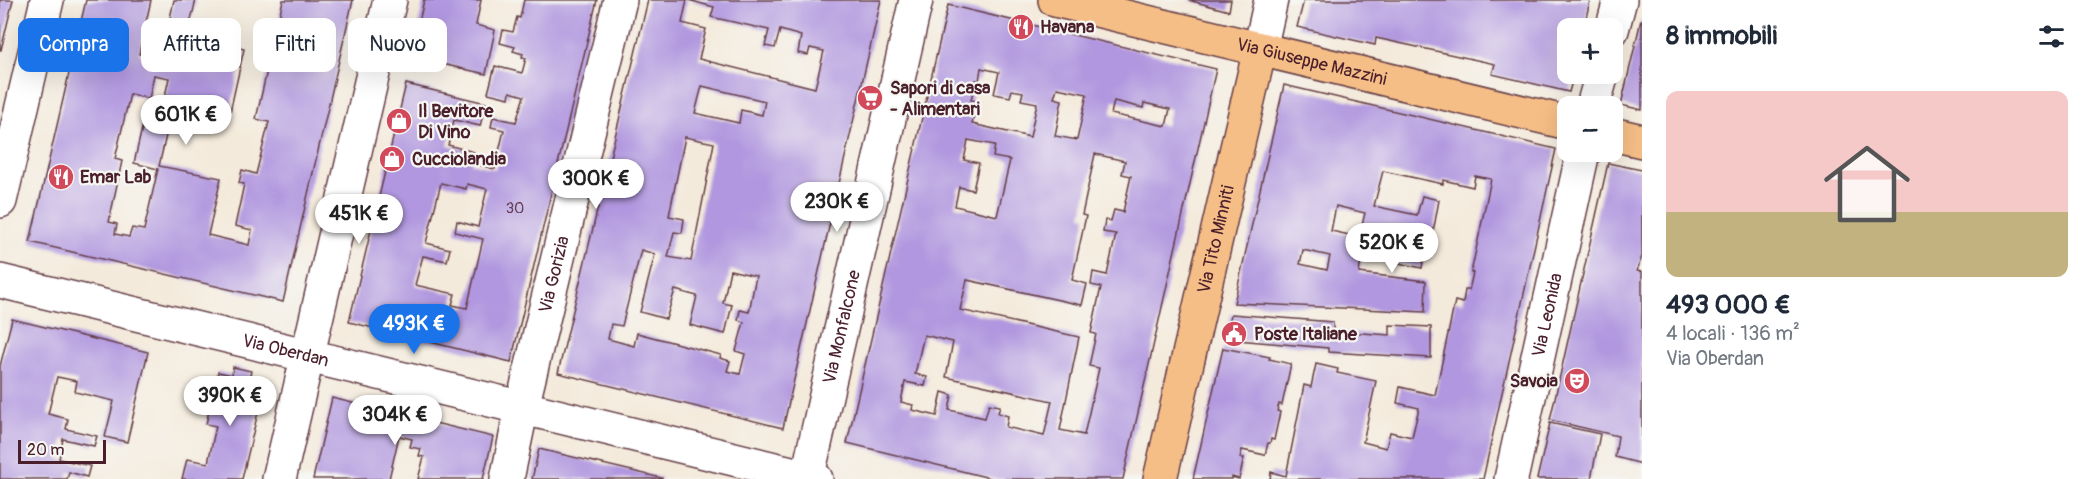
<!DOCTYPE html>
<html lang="it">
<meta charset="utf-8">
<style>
:root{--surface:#fff;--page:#f6f6f7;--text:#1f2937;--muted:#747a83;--line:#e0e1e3;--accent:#1a73e8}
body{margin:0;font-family:Pangolin,sans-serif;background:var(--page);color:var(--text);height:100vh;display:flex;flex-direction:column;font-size:22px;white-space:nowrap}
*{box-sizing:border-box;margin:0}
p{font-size:20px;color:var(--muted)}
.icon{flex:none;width:33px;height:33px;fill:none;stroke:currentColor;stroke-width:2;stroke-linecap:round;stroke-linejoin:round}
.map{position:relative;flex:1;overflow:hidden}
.panel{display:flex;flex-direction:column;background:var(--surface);width:450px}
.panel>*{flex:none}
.hud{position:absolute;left:18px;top:18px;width:570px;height:54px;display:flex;gap:12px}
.fabs{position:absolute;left:1557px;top:18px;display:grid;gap:12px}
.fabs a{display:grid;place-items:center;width:66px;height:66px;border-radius:12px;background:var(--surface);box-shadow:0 6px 24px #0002;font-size:30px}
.scale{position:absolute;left:18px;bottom:15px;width:88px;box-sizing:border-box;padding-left:6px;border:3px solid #4a1f2b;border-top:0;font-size:16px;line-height:21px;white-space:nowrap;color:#4a1f2b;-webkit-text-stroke:4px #f6f6f2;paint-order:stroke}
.price{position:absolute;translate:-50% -51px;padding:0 14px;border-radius:21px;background:#fff;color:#222;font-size:20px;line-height:39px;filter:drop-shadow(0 2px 3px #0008)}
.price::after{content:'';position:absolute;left:50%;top:36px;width:18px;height:14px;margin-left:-9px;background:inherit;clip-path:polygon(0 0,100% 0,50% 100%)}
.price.on{background:var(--accent);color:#fff}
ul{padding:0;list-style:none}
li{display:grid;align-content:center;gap:12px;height:318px;padding:0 24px}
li+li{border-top:2px solid var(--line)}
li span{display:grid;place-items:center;height:186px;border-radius:12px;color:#555}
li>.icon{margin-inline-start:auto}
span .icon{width:108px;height:108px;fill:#fffc;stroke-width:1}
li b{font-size:26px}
h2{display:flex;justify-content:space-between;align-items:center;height:72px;padding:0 24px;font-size:26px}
.chip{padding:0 21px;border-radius:12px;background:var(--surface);box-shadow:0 6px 24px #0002;font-size:21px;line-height:54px}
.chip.on{background:var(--accent);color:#fff}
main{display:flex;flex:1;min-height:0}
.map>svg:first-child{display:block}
.building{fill:#b197df;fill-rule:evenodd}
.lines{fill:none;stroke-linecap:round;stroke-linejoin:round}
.minor-casing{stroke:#643d45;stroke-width:36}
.major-casing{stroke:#643d45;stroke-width:36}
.minor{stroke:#fff;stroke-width:33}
.major{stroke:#f6be87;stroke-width:33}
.labels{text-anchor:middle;stroke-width:4.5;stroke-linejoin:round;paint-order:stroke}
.number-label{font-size:15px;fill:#643d58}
.poi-label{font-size:18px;font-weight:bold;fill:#4a1f2b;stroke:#f6f6f2;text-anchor:start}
.street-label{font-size:18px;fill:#4a1f2b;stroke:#f6f6f2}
</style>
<main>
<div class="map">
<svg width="1642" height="479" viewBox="0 0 1642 479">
<rect width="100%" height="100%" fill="#f6f6f2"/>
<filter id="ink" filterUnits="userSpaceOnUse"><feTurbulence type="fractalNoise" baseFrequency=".0167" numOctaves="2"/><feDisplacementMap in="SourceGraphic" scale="12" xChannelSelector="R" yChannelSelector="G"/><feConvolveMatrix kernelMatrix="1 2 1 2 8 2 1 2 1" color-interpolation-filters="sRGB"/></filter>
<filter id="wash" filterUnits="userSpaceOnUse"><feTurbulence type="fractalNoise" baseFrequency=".008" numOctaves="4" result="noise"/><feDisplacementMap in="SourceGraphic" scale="24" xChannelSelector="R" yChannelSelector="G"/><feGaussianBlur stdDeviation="1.35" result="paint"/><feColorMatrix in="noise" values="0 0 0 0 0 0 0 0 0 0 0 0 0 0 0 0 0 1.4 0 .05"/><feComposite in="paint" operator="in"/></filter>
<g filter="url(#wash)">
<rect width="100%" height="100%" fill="#f4eadb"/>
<g id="blocks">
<g class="building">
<polygon points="0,0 13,0 1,50 0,50"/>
<path d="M86,0H151L139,54L161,59L174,0H196L187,36L244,49L230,112L174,101L159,166L221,178L208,235L249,245L252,230L235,226L244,184L239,183L242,170L256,174L269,122L256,119L283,0H353L283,302L30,242ZM154,75L169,78L164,101L149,98L134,163L158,169L144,230L132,228L129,237L115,234L117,224L109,222L122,161L115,159L130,94L149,99Z"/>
<polygon points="424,0 481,0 476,25 495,30 486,74 411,57"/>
<path d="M524,0H597L511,362L349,322L406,84L486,103L480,126L454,120L448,145L474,152L471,163L495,169L504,130L491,127L493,117L516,122L524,96L510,92L509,98L488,93L495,66L522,73L526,58L522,57L523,54L513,51L515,47L500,43L503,30L513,32L517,17L520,18ZM441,183L466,189L467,184L487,189L478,227L457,221L455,232L483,239L467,308L452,305L455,294L415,285L423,256L447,261L450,249L426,243Z"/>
<path d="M648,0H687L682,23L706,29L699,59L815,88L824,51L810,48L808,55L798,53L801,36L780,30L775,48L765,46L769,30L711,17L714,7L688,0H881L783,428L558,373ZM702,86L765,101L762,115L741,110L739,123L695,113ZM685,137L714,143L691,261L668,257L674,232L682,233L684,219L669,216ZM641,250L655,254L640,312L666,319L675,290L697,296L690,325L725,334L732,305L723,303L730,270L756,276L749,312L740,310L738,320L744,322L736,351L745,354L740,374L727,371L730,361L720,358L721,355L637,333L634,346L608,339L611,324L622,326Z"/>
<polygon points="1188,0 1231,0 1229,11"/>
<polygon points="1304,0 1590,0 1584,28 1568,28 1568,74 1574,74 1569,92 1492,74 1495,64 1376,38 1375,45 1297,27"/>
<path d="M948,5L1216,69L1123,479H994L847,443ZM981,68L999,72L994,94L1010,97L1012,90L1023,92L1021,100L1037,103L1030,137L972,124L977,101L971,100L976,80L979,81ZM1057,88L1087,94L1077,140L1055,136L1062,100L1054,98ZM1114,101L1143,108L1144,103L1170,109L1166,126L1111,114ZM968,140L995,145L993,157L1010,160L997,216L955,206L959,187L973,190L979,163L964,160ZM1095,154L1125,161L1122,174L1131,176L1123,212L1114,210L1111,221L1105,220L1103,232L1116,234L1107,275L1093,272L1091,285L1101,287L1091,333L1096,334L1089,366L1099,368L1084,435L1060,430L1079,337L960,310L967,280L1082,305L1087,284L1072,280L1086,216L1082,215ZM924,335L953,342L946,377L1052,401L1044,436L1006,427L1008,416L998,413L1000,406L989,404L985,418L949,410L952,395L942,392L937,416L912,410L913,405L901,402L905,382L925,386L927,377L915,374Z"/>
<polygon points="1641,20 1642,20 1642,110 1621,105"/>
<path d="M1284,85L1556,149L1483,479H1270L1271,472L1286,476L1304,385L1311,387L1316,364L1338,369L1337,373L1376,381L1363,442L1386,448L1390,432L1412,437L1419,408L1397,403L1400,387L1435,395L1455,301L1463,303L1465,290H1469L1473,273H1471L1491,179L1475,176L1473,187L1443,180V184L1383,171L1374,206L1417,215L1422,196L1439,200L1433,233L1428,232L1422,268L1362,255L1359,273L1426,281L1425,312L1234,303ZM1336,206L1365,213L1359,237L1331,231ZM1303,250L1330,256L1327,270L1300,264Z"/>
<polygon points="1608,163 1642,170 1642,256 1637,271 1642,272 1642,464 1615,457 1618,436 1550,420"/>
<polygon points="1231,314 1333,322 1333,331 1390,335 1390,325 1431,327 1431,358 1328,352 1328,348 1226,339"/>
<polygon points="12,319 148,352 127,442 105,437 114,401 75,392 77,381 57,377 48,414 68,419 66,429 97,436 94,446 63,439 59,459 90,466 87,477 69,472 67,479 0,479 0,366"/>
<polygon points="1223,348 1270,357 1269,359 1291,364 1282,405 1279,404 1277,411 1280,412 1274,440 1271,439 1270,443 1268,443 1265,455 1242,450 1240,458 1244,458 1239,479 1232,477 1232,479 1193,479"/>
<polygon points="233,367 251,371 249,379 265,383 242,479 182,479 187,459 208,463 216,426 206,424 218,372 232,375"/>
<polygon points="332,398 493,437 483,479 418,479 424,457 419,456 421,449 410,447 412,439 399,436 389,479 313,479"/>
<polygon points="1550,423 1600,434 1591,479 1537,479"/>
<polygon points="539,449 662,478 662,479 532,479"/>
</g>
</g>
</g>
<g filter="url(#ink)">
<use href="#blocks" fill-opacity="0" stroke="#643d45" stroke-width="1.5"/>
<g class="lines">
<g class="minor-casing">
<g id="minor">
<polyline points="1612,30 1620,0"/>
<polyline points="1260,49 1271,0"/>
<polyline points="1593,106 1602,74"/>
<polyline points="0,201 47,0"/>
<path id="s1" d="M0,281L816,479"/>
<polyline points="279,479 390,0"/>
<path id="s2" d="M507,479L522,407L620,0"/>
<path id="s3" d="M807,479L916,0"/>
<path id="s4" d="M1511,479L1583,152"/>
</g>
</g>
<g class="major-casing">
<g id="major">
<path id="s5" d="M1055,0L1568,123"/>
<polyline points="1612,134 1642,141"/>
<path id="s6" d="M1160,479L1260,49"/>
</g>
</g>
<use href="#minor" class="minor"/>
<use href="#major" class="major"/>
</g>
</g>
<defs>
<g id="restaurant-disc" transform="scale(1.35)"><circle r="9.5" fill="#d1495b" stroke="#f6f6f2"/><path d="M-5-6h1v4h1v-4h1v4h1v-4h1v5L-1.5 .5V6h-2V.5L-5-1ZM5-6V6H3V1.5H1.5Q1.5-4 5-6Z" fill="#fff"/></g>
<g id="supermarket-disc" transform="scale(1.35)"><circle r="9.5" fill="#d1495b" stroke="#f6f6f2"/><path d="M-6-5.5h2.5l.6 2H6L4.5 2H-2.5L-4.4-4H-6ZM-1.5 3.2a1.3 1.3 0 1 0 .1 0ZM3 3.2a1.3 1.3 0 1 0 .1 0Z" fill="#fff"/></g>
<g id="shop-disc" transform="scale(1.35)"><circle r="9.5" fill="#d1495b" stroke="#f6f6f2"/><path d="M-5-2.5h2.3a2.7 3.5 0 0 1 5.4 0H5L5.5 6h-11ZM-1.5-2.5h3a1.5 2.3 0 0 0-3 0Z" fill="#fff"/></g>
<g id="civic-disc" transform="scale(1.35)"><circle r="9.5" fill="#d1495b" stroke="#f6f6f2"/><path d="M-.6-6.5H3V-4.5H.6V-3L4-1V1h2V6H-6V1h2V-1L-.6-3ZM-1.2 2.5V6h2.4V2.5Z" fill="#fff"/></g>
<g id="theatre-disc" transform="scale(1.35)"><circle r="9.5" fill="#d1495b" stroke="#f6f6f2"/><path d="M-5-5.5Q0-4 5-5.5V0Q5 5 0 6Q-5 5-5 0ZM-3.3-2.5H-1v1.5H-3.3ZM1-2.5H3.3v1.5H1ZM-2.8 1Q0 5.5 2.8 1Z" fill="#fff"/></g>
</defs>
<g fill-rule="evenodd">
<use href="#restaurant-disc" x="1021" y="27"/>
<use href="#supermarket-disc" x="870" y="98"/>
<use href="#shop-disc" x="399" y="121"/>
<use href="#shop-disc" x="392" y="159"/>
<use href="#restaurant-disc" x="61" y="177"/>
<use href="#civic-disc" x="1234" y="334"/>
<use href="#theatre-disc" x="1577" y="381"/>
</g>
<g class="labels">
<g class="number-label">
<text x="515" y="213">30</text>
</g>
<g class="poi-label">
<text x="1040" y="33">Havana</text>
<text x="890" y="94">Sapori di casa<tspan x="890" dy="21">- Alimentari</tspan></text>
<text x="418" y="117">Il Bevitore<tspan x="418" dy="21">Di Vino</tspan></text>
<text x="412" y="165">Cucciolandia</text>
<text x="80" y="183">Emar Lab</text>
<text x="1254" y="340">Poste Italiane</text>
<text x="1558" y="387" text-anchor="end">Savoia</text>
</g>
<g class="street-label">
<text dy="6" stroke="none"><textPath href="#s5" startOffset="264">Via Giuseppe Mazzini</textPath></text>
<text dy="6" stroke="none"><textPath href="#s6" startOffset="246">Via Tito Minniti</textPath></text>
<text dy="6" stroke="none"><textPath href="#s2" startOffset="210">Via Gorizia</textPath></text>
<text dy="6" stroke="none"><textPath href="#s4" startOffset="168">Via Leonida</textPath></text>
<text dy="6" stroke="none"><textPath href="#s3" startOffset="156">Via Monfalcone</textPath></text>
<text dy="6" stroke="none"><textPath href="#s1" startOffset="294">Via Oberdan</textPath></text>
</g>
</g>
</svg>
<div class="fabs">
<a>+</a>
<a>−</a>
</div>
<div class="scale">20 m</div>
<b class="price" style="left:186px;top:146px">601K €</b>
<b class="price" style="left:596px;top:210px">300K €</b>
<b class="price" style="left:837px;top:233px">230K €</b>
<b class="price" style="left:359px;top:245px">451K €</b>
<b class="price" style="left:1392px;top:274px">520K €</b>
<b class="price on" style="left:414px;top:355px">493K €</b>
<b class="price" style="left:230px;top:427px">390K €</b>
<b class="price" style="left:395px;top:446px">304K €</b>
<div class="hud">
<a class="chip on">Compra</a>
<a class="chip">Affitta</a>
<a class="chip">Filtri</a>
<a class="chip">Nuovo</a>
</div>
</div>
<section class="panel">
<h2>8 immobili<svg class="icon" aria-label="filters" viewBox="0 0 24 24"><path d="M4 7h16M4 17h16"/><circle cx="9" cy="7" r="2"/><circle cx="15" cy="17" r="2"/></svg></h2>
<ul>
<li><span style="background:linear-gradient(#f6c9c9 65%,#c2b280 0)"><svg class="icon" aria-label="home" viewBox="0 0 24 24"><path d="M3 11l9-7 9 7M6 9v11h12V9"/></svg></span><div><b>493 000 €</b><p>4 locali · 136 m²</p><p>Via Oberdan</p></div></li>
</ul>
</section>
</main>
